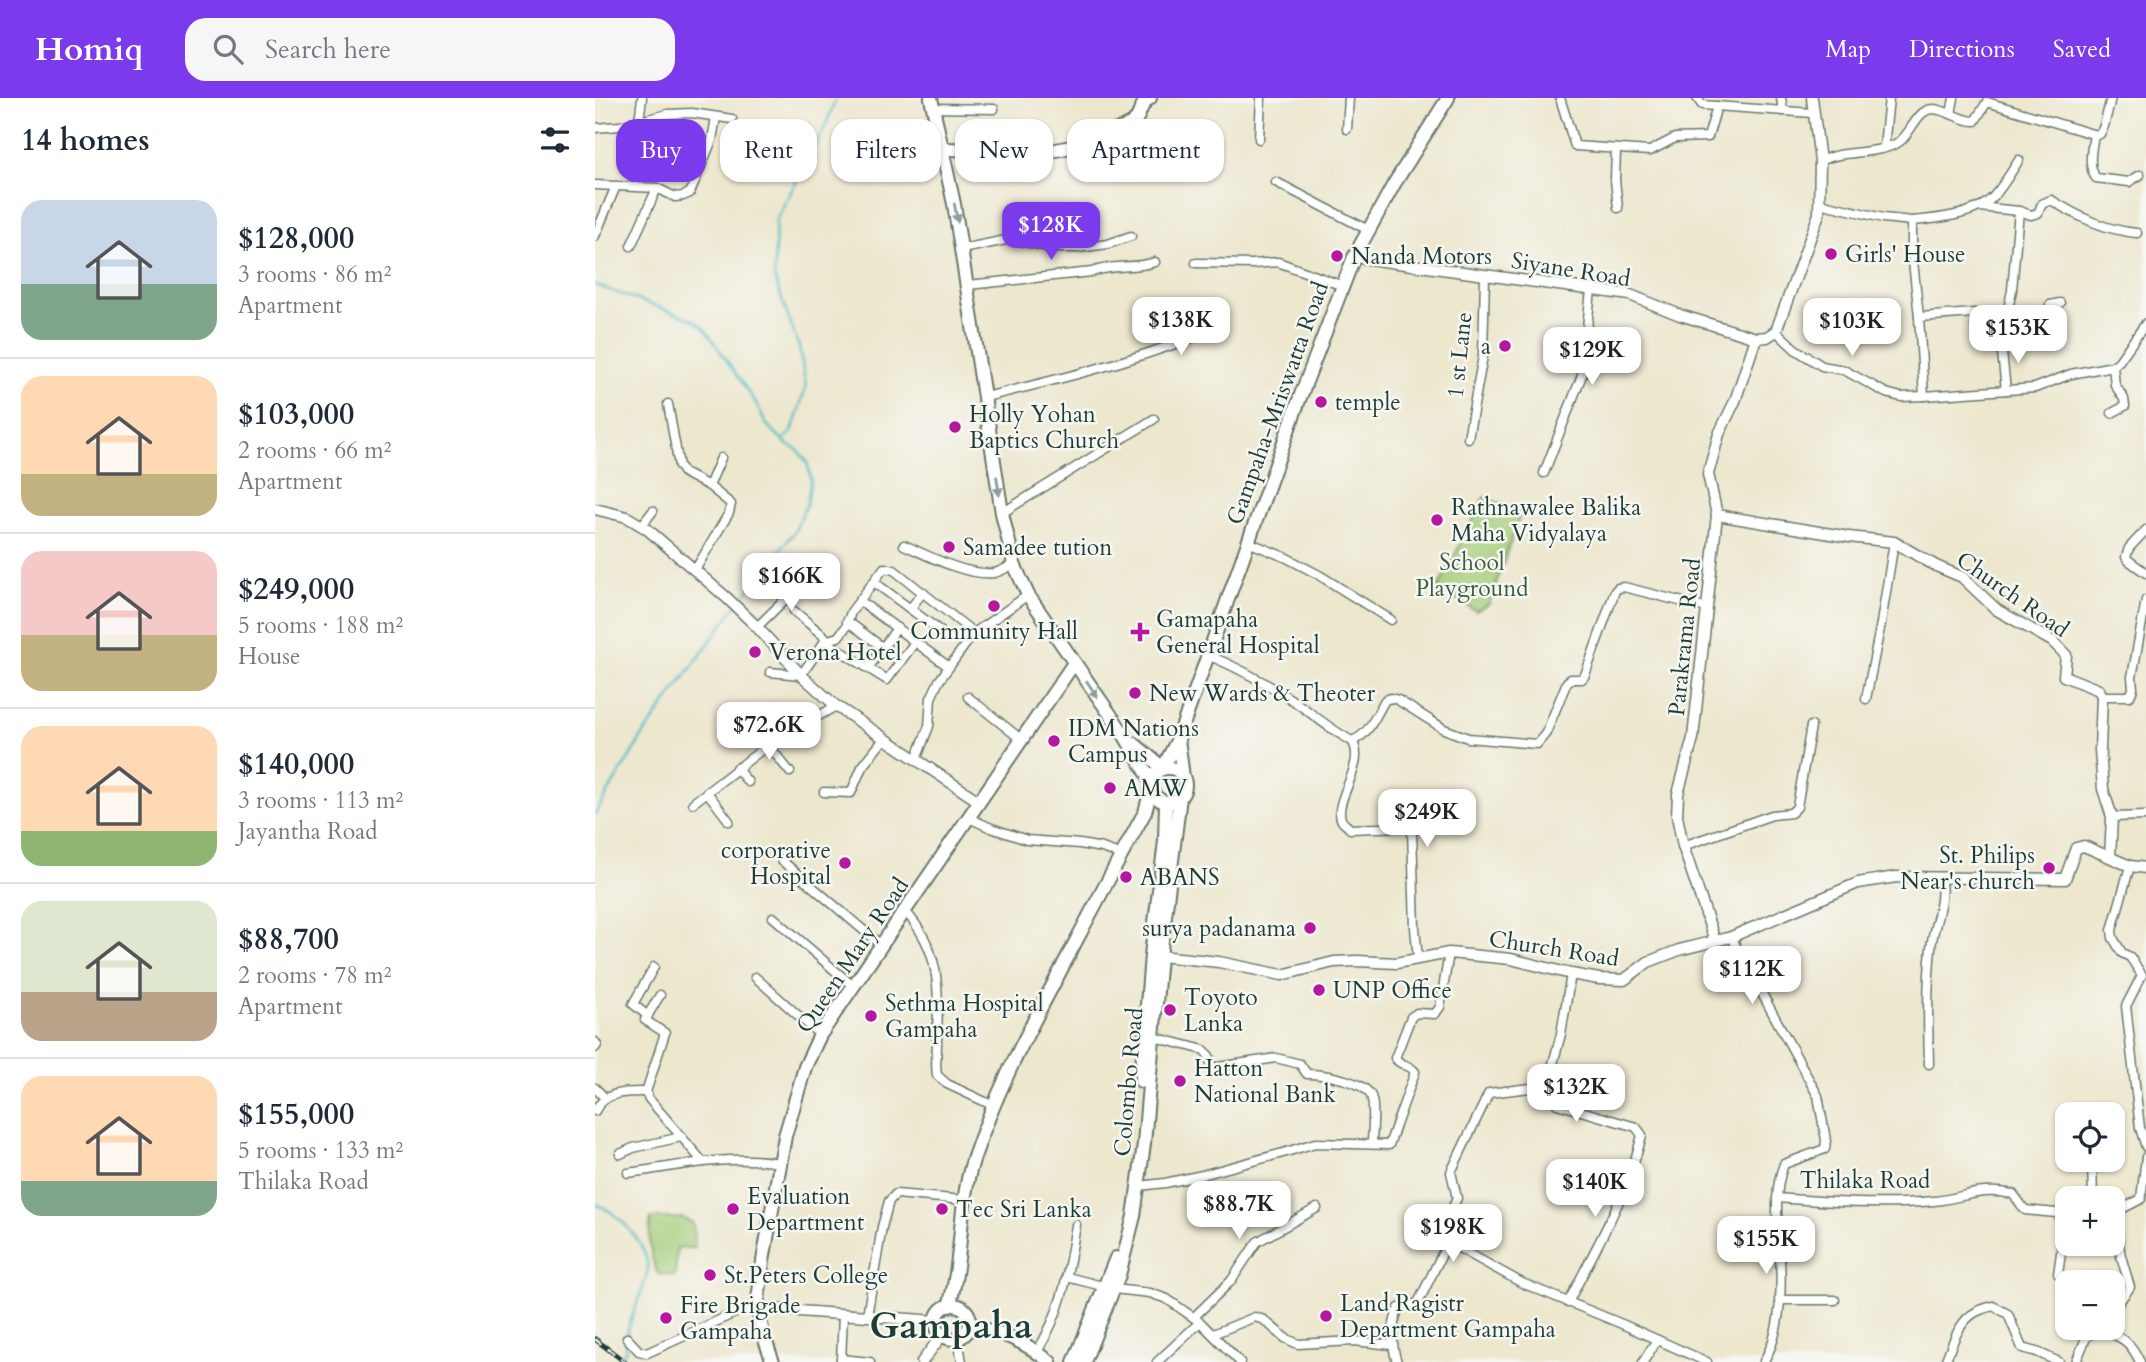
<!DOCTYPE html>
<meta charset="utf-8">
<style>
:root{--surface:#fff;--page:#f6f6f7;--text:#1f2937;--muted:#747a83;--line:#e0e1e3;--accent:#7c3aed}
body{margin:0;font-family:Cardo,serif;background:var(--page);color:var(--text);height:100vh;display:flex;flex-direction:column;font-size:26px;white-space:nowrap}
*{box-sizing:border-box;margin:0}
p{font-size:23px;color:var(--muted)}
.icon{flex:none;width:38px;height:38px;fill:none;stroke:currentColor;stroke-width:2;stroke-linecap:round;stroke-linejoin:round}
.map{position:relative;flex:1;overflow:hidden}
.panel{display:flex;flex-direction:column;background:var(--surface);width:595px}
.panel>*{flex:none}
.top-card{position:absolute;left:21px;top:21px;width:665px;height:63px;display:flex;gap:14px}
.buttons{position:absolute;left:1460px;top:1004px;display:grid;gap:14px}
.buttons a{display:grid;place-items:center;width:70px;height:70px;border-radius:14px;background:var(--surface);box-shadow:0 2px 5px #0004;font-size:35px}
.price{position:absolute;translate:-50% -60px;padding:0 16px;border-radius:14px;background:#fff;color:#222;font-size:23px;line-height:46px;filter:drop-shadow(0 2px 4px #0008)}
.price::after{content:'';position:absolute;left:50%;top:42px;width:21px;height:16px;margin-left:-10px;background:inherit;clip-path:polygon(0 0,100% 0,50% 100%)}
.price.on{background:var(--accent);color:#fff}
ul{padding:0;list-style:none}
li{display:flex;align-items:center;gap:21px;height:175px;padding:0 21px}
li+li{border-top:2px solid var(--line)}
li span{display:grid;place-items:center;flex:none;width:196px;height:140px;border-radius:21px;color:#555}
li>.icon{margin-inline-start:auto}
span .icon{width:84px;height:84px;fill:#fffc;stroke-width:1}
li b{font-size:30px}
h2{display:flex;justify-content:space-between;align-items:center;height:84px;padding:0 21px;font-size:30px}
.tag{padding:0 24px;border-radius:21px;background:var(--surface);box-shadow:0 2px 5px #0004;font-size:24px;line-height:63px}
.tag.on{background:var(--accent);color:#fff}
header{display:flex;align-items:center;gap:42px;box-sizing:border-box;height:98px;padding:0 35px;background:var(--accent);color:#fff}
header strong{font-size:33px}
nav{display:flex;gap:38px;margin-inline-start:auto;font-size:24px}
.search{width:490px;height:63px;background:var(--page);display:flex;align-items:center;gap:18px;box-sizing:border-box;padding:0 24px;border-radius:21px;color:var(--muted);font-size:26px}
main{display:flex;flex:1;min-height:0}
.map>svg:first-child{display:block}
.green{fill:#a4cc77;stroke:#628456;stroke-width:2}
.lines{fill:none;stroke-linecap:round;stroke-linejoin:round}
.stream{stroke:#4bb9c5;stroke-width:2.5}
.minor-casing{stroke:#67786a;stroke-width:11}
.tertiary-casing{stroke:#67786a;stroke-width:13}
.primary-casing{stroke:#67786a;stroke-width:16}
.trunk-casing{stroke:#67786a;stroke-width:16}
.minor{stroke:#fff;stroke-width:8}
.tertiary{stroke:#fff;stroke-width:10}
.primary{stroke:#fff;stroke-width:12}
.trunk{stroke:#fff;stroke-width:12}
.rail-casing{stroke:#1f3d34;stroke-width:5}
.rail{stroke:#f6f6f2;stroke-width:2.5;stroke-dasharray:8;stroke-linecap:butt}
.oneway{fill:#8f9e9a}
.poi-dot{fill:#b5179e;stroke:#f6f6f2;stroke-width:2.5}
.labels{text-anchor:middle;stroke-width:5;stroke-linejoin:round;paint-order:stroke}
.poi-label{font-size:23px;fill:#1f3d34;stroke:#f6f6f2;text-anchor:start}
.street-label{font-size:23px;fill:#1f3d34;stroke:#f6f6f2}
.park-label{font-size:23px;fill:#3a5a41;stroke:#f6f6f2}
.town-label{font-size:37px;font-weight:bold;fill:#1f3d34;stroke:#f6f6f2}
</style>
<header>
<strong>Homiq</strong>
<div class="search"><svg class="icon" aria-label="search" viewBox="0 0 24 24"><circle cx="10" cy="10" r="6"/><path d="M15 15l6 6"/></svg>Search here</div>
<nav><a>Map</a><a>Directions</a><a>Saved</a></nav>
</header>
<main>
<section class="panel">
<h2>14 homes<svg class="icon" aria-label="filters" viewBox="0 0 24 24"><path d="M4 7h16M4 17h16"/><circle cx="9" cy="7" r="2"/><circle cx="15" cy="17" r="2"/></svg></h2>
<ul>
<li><span style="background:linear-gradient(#c9d6e8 60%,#7fa58c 0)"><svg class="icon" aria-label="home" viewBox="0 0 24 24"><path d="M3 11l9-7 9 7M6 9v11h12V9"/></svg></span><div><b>$128,000</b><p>3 rooms · 86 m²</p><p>Apartment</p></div></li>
<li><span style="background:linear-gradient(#ffd9b3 70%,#c2b280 0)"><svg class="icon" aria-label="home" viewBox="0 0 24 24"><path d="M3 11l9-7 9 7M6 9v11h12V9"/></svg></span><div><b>$103,000</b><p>2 rooms · 66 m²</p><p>Apartment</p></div></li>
<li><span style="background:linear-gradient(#f6c9c9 60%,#c2b280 0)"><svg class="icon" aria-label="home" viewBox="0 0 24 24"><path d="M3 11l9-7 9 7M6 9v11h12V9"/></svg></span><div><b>$249,000</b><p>5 rooms · 188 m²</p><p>House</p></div></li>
<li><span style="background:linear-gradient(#ffd9b3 75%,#8fb573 0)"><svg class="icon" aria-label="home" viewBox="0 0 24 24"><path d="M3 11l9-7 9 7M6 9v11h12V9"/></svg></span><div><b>$140,000</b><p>3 rooms · 113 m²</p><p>Jayantha Road</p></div></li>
<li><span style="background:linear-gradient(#dfe7d0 65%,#b9a48a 0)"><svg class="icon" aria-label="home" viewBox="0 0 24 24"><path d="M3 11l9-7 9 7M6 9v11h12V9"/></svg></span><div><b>$88,700</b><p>2 rooms · 78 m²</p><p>Apartment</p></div></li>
<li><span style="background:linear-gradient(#ffd9b3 75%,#7fa58c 0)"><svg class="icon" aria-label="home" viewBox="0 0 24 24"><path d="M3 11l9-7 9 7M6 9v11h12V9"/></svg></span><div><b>$155,000</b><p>5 rooms · 133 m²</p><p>Thilaka Road</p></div></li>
</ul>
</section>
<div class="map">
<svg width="1551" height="1264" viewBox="0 0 1551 1264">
<rect width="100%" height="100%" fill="#f6f6f2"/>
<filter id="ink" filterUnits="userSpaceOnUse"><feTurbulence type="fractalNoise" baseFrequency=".0143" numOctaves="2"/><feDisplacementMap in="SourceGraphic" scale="14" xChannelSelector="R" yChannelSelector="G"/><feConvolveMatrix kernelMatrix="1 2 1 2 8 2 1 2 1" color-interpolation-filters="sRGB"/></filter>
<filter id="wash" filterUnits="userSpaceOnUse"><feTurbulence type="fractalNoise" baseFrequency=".00686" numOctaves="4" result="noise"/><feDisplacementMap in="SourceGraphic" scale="28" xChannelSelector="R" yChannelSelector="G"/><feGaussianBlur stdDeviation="1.57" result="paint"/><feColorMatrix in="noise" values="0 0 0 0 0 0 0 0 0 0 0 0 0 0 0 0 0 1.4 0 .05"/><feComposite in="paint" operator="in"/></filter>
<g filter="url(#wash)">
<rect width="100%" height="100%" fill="#ede7ce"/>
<g class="green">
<polygon points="889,399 926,414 894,506 881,513 843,490"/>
<path d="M56,1120H87L98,1125L100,1150H82L80,1178L63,1176C54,1158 53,1140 56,1120Z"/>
</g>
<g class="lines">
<g class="stream">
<polyline points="0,187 97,221 110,231 161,305 171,326 193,347 203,352 212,364 216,381 212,405 200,433 137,513 48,637 0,716"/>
<polyline points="188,342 197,334 211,288 204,249 179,179 181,122 230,29 241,0"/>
<path d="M0,1106C23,1113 57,1150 52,1176C48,1197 35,1216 32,1237"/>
<polyline points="22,1264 31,1252 30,1244"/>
</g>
</g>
</g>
<g filter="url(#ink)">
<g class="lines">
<g class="minor-casing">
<g id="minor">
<polyline points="965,0 980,48 1055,53 1080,40 1113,39 1122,8"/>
<polyline points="1102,0 1107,7 1217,15"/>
<polyline points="1186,0 1188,13"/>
<polyline points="338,10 399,11"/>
<polyline points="1356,16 1359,0"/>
<polyline points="44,23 47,0"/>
<polyline points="0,30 25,28 73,16 97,15 137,21"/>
<polyline points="752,31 754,0"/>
<path d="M1499,36C1497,50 1492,68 1501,80L1534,84L1545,77"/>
<polyline points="664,41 666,0"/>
<polyline points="1289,49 1294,0"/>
<polyline points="1021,51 1020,82 1023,110"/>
<path d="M1225,63C1249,51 1281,58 1304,44C1316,36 1322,11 1338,11C1353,12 1365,23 1380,23L1392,4L1501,37L1505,36L1509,28L1516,0"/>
<polyline points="681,84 773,132"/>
<polyline points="0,87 62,90 80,99 88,98 95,95 117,42 121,19"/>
<polyline points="1224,105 1288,120 1317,123 1317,154 1324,219 1329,298 1440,290 1476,276 1518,268"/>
<path d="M1384,109L1424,113L1436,117L1443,115L1447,106L1456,102C1484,119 1509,132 1542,135"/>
<path d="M1317,123C1341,121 1383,117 1399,98C1409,87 1416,74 1424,62"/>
<polyline points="0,138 21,88"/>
<polyline points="36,148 62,90"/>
<polyline points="367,151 416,141 458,150 483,150 513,146 536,138"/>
<polyline points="601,165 658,166 683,164 748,188"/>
<path d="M373,187L497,174C517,166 539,171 560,164"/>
<polyline points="1324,219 1379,215 1383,243 1406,245"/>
<polyline points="1409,224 1440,237 1443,236 1455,207 1465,205"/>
<polyline points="1181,233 1200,251 1227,268 1249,272 1291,295 1306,299 1329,298"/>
<polyline points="1411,292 1406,245 1417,192 1424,113"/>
<path d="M390,299C461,282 531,265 599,239"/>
<polyline points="73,306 84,368 89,375 114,388 136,406 134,415 100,472"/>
<polyline points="1517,315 1530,308 1529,301 1520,287 1518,268 1524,263 1551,225"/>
<polyline points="873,340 888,258 890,178"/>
<polyline points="949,375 987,277 996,192"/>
<polyline points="114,388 126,360"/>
<polyline points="407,415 559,321"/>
<polyline points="47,427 58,413"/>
<polyline points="1551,432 1534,450 1531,459 1533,462 1551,475"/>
<polyline points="653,444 692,460 724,477 796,522"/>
<path d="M309,447C334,458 371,478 399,475C405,474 413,469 419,466"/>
<polyline points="279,484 345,533"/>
<polyline points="265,503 354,569 379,535 433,497"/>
<polyline points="315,511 328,494"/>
<polyline points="252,523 306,563"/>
<polyline points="162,529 210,482"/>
<polyline points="320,544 292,582 230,543 243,539 251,529 256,514 289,470 299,472 379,535"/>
<path d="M613,557C641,569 668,583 694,600C716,614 734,631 757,643"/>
<polyline points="274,569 302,530"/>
<polyline points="175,574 206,577 230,543 230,539 199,513"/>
<polyline points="1507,598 1535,598 1538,591 1537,579 1551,502"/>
<polyline points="373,599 427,642"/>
<polyline points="1271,601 1286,525 1299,444"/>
<path d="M757,643C774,637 781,617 790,602L796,600L803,602L849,631L873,640L942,646L951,635L972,584L976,581H987L990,577L1020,493L1023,490L1029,489L1112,510"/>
<path d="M757,643C773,666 736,704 747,723C749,726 753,728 755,731L810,729L817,731L820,830L823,861"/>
<polyline points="173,647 195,674"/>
<polyline points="321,662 334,628 336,600 344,583 354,569"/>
<polyline points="141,670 153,684"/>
<polyline points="112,694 134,723"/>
<polyline points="229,694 256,695 267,669 289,641"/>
<polyline points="98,705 173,647 241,608"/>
<polyline points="1517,719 1551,718"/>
<polyline points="374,720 396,730 432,742 485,746 507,750 527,757"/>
<polyline points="1088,748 1177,717 1196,715 1202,709 1216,628"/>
<polyline points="186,762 287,848"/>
<polyline points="1535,768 1517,832 1518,840 1527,855 1535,859 1547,877 1531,908 1545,1030 1551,1049"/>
<path d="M310,813C348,855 343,892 342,945C342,956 340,966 342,977L352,986L399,1008"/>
<polyline points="178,819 259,889"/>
<path d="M1136,839L1223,998L1231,1042L1230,1051L1189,1066C1179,1091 1182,1119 1184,1146C1187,1181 1188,1232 1169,1263"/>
<polyline points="160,879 225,937"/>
<polyline points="65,897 50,922 70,935 51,994 54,1001 108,1064"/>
<polyline points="53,918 38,906 59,869"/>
<path d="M559,939L609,952L614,958L617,970L681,960L705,966L712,976C729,976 765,982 775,996C781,1005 777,1035 777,1046"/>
<polyline points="0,944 2,947 0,950"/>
<path d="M1334,966C1333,927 1332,889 1336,850C1338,827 1351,803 1345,779"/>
<polyline points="0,990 10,1000"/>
<path d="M0,1013C10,993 30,994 51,994"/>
<polyline points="25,1056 38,1050 86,1039"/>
<polyline points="1497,1062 1498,1101"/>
<path d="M33,1075C83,1068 134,1056 185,1065"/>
<path d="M544,1088L570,1085L603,1078L688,1055L720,1045L794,1047L820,974C815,966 805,968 800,960L816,919L822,915L840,916L845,909L854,855"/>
<path d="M1182,1100C1234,1104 1287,1108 1339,1103C1371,1100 1382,1089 1418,1096L1430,1112L1472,1116"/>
<polyline points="1517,1114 1519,1115 1526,1158 1535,1189 1517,1214"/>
<polyline points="1519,1115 1546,1101 1551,1059"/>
<polyline points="853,1144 927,1185 1027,1226 1112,1264"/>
<polyline points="853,1144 848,1139 853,1121 862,1100 856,1074 894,995 952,988"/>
<polyline points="1463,1176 1467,1148 1465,1117"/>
<polyline points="472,1179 519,1191 555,1195 572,1201 605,1224 645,1264"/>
<polyline points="1184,1202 1240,1202"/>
<path d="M973,1205C1000,1151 1033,1096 1047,1037L1041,1029L962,1006L952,988L966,936L976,876"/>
<polyline points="272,1218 287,1129 294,1103 301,1096 369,1102"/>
<polyline points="599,1219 636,1183 662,1144 722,1110"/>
<path d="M1505,1230C1528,1241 1534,1241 1545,1264"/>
<polyline points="618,1236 660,1219 669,1222 690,1240 703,1246 759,1243 797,1247"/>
<polyline points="32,1240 44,1253 52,1255 142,1214 162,1210"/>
<polyline points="363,1241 367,1264"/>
<path d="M442,1254C468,1211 473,1175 481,1127"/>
<polyline points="246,1261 275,1264"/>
<polyline points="246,1264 248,1216"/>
<polyline points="562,1264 605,1224"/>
<path d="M802,1264C796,1246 796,1228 804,1210L823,1205L853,1144"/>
<polyline points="1048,1264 1062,1242"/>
<path d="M1350,1264C1357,1248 1363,1223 1381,1214C1386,1211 1392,1210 1398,1208L1413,1216L1427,1250L1442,1254L1464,1264"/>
<polyline points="1481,1264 1491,1240 1502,1230"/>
</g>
</g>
<g class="tertiary-casing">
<g id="tertiary">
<polyline points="759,159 1035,197 1085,217 1161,240 1172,239 1181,233 1224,116 1225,63 1217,0"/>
<polyline points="0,411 32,419 52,431 132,500 162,529 206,577 241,608 385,704"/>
<polyline points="1122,417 1254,439 1299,444 1341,468 1367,479 1402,512 1457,543 1471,557 1469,578 1504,592 1507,598 1505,652 1508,691 1517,719 1515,759"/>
<polyline points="1120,843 1088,748 1082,718 1083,696 1098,640 1122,417 1113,376 1124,336 1140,303 1161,240"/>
<polyline points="565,858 624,864 687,877 739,864 763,863 801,865 854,855 916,861 976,876 1004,881 1029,882 1053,864 1084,852 1136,839 1263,785 1301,779 1470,781 1481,750 1489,748 1535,768 1551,770"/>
<polyline points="162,1210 342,1223"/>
<polyline points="327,1264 347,1237"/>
</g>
</g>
<g class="primary-casing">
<g id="primary">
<path d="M347,51L456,53L481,48L535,27C548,19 542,8 555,0"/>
<polyline points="583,641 588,679"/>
<polyline points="568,670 583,641 704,302 759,159 799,86 853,0"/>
<circle cx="358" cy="1224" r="17"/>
<path d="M354,1208C368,1161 363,1109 378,1062C399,999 429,941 460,883C490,826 519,770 550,714L556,692"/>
<path d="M375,1228C410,1235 427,1242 455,1264"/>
<polyline points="178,1264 169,1239 162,1210 168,1163 190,1038 210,969 225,937 479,565"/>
</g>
</g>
<g class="trunk-casing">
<g id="trunk">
<polyline points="336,0 359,106 407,415 419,466 433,497 530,638 556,682"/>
<polyline points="538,645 568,670"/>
<circle cx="573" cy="687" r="17"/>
<polyline points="546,983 556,857 570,743 571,704"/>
<polyline points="479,1264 521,1160"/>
<polyline points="489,1264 524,1177 539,1118 549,1046 565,858 585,699"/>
</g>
</g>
<use href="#minor" class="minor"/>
<use href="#tertiary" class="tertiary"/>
<use href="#primary" class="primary"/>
<use href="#trunk" class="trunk"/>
<g class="rail-casing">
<polyline id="rail" points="0,1241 30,1264"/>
</g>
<use href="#rail" class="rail"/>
</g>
<defs><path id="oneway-solid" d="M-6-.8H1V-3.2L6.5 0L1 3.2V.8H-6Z" transform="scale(1.75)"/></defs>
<g class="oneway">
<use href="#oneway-solid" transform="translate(361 115) rotate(80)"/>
<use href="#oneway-solid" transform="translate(403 388) rotate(82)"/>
<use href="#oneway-solid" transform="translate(497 591) rotate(56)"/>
</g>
</g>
<g class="poi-dot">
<circle cx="1236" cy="156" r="7"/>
<circle cx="742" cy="158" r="7"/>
<circle cx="910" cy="248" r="7"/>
<circle cx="726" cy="304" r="7"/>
<circle cx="360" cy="329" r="7"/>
<circle cx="842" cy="422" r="7"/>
<circle cx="354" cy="449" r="7"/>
<circle cx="399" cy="508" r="7"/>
<path d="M541.5 523.5h7v7h7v7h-7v7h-7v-7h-7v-7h7z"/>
<circle cx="160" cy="554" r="7"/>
<circle cx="540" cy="595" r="7"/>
<circle cx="459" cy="643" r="7"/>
<circle cx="515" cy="690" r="7"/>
<circle cx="250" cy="765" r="7"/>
<circle cx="1454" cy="770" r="7"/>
<circle cx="531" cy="779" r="7"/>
<circle cx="715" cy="830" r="7"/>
<circle cx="724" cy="892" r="7"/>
<circle cx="575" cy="912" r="7"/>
<circle cx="276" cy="918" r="7"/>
<circle cx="585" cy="983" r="7"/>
<circle cx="138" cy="1111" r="7"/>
<circle cx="347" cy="1111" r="7"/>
<circle cx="115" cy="1177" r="7"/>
<circle cx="731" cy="1218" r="7"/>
<circle cx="71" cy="1220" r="7"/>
</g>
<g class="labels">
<g class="poi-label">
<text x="1250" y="164">Girls' House</text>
<text x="756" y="166">Nanda Motors</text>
<text x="896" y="256" text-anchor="end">a</text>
<text x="740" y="312">temple</text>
<text x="374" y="324">Holly Yohan<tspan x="374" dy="26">Baptics Church</tspan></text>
<text x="856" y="417">Rathnawalee Balika<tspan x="856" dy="26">Maha Vidyalaya</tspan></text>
<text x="368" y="457">Samadee tution</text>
<text x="561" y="529">Gamapaha<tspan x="561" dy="26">General Hospital</tspan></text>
<text x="399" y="541" text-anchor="middle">Community Hall</text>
<text x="174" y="562">Verona Hotel</text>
<text x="554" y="603">New Wards &amp; Theoter</text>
<text x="473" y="638">IDM Nations<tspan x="473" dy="26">Campus</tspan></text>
<text x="529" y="698">AMW</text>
<text x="236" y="760" text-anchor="end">corporative<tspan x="236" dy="26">Hospital</tspan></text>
<text x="1440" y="765" text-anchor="end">St. Philips<tspan x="1440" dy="26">Near's church</tspan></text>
<text x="545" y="787">ABANS</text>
<text x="701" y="838" text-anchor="end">surya padanama</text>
<text x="738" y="900">UNP Office</text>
<text x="589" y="907">Toyoto<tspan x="589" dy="26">Lanka</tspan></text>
<text x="290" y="913">Sethma Hospital<tspan x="290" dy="26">Gampaha</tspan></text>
<text x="599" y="978">Hatton<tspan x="599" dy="26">National Bank</tspan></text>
<text x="152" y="1106">Evaluation<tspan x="152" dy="26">Department</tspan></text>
<text x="361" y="1119">Tec Sri Lanka</text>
<text x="129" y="1185">St.Peters College</text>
<text x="745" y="1213">Land Ragistr<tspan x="745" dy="26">Department Gampaha</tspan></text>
<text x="85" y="1215">Fire Brigade<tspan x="85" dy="26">Gampaha</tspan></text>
</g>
<g class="street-label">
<text transform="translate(976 171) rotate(9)" y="8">Siyane Road</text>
<text transform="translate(864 257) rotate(-84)" y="8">1 st Lane</text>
<text transform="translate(682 305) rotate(-70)" y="8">Gampaha-Mriswatta Road</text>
<text transform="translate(1418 496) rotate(35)" y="8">Church Road</text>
<text transform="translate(1089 539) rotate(-84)" y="8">Parakrama Road</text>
<text transform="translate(959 850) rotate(9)" y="8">Church Road</text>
<text transform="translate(257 857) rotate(-56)" y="8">Queen Mary Road</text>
<text transform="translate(533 984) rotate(-85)" y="8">Colombo Road</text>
<text x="1270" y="1090">Thilaka Road</text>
</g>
<g class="park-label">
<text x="877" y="472">School<tspan x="877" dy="26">Playground</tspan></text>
</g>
<g class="town-label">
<text x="356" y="1240">Gampaha</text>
</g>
</g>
</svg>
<div class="buttons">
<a><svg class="icon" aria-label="locate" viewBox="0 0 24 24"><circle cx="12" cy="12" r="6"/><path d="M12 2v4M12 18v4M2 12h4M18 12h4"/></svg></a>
<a>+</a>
<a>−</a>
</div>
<b class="price on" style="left:456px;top:164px">$128K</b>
<b class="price" style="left:586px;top:259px">$138K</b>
<b class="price" style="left:1257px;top:260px">$103K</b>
<b class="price" style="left:1423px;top:267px">$153K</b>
<b class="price" style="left:997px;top:289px">$129K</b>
<b class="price" style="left:196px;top:515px">$166K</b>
<b class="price" style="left:174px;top:664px">$72.6K</b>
<b class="price" style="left:832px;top:751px">$249K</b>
<b class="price" style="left:1157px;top:908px">$112K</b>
<b class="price" style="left:981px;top:1026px">$132K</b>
<b class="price" style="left:1000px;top:1121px">$140K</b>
<b class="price" style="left:644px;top:1143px">$88.7K</b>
<b class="price" style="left:858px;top:1166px">$198K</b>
<b class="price" style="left:1171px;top:1178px">$155K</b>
<div class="top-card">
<a class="tag on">Buy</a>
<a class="tag">Rent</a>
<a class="tag">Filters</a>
<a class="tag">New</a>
<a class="tag">Apartment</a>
</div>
</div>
</main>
